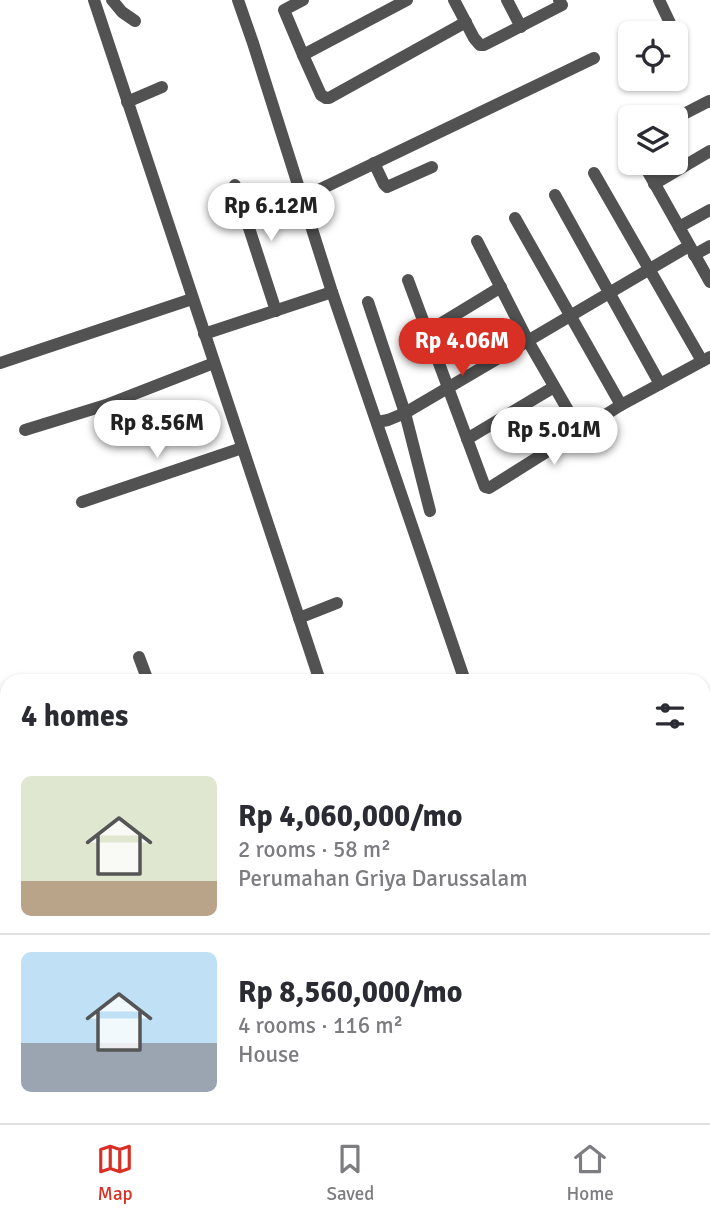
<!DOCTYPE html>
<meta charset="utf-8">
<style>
:root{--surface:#fff;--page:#f2f2f3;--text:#2b2b33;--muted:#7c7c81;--line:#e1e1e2;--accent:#d93025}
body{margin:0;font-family:Signika,sans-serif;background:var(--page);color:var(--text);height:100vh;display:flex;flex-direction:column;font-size:26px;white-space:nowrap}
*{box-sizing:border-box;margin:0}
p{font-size:23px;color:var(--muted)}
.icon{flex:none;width:38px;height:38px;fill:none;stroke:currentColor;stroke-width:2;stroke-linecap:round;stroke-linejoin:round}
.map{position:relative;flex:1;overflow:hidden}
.sheet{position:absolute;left:0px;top:674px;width:710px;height:450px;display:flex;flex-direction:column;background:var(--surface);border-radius:21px 21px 0 0;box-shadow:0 2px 5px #0004}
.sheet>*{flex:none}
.fabs{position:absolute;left:618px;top:21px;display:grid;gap:14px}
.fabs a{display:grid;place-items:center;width:70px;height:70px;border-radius:10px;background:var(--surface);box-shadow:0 2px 5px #0004;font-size:35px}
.price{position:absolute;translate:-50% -60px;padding:0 16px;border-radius:24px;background:#fff;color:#222;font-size:23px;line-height:46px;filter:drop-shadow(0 2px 4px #0008)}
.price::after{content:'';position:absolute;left:50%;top:42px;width:21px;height:16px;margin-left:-10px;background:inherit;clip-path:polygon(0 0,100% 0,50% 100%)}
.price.selected{background:var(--accent);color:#fff}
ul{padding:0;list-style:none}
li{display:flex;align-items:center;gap:21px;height:175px;padding:0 21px}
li+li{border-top:2px solid var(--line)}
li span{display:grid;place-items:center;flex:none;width:196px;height:140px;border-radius:10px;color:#555}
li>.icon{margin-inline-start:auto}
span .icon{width:84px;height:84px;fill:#fffc;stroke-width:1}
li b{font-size:30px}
h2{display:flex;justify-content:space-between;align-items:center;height:84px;padding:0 21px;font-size:30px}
.tab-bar{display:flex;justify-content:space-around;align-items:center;height:98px;border-top:2px solid var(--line);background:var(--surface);font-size:19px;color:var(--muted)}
.tab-bar a{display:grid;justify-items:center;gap:4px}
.tab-bar .selected{color:var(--accent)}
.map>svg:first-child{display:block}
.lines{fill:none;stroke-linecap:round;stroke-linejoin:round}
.minor{stroke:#525252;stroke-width:12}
</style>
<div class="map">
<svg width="710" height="1123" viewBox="0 0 710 1123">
<rect width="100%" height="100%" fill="#fff"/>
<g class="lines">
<g class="minor">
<polyline points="94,0 320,681"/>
<polyline points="112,0 122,12 135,21"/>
<polyline points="238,0 253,43 332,292 465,681"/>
<polyline points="303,0 284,10 303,55 407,0"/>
<polyline points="454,0 474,38 480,45 484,45 562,5 559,0"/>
<polyline points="507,0 521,27"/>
<polyline points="659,0 670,23"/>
<polyline points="303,55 321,95 326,98 329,98 466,22"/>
<polyline points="127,102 162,87"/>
<polyline points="676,118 709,101 710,102"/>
<polyline points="374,163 384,184 387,187 432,167"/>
<polyline points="643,163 710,282"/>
<polyline points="594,173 702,361"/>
<polyline points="654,184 710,151"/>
<polyline points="235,185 276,311"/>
<polyline points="555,195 660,384 710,357"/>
<polyline points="302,198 594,58"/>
<polyline points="515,218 621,405 660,384"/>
<polyline points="679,227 710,210"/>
<polyline points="477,241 528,341 580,431"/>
<polyline points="694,255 710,246"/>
<polyline points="408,280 485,487 489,488 621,405"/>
<polyline points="368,302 405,413 430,511"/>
<polyline points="427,332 501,287"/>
<polyline points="204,334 332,292"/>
<polyline points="0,363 192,299"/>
<polyline points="377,422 388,420 405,413 689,246"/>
<polyline points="25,430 106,405 214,363"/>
<polyline points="467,439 554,387"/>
<polyline points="82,502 242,448"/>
<polyline points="299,618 337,603"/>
<polyline points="139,657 148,681"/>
<polyline points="0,789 7,788"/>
<polyline points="704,928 710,925"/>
<polyline points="19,1116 20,1123"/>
<polyline points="89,1116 89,1123"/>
<polyline points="462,1116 464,1123"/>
<polyline points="211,1123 222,1116"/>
</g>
</g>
</svg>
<div class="fabs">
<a><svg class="icon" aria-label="locate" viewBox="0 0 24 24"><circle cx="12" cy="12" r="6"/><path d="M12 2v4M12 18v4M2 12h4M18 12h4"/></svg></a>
<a><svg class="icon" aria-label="layers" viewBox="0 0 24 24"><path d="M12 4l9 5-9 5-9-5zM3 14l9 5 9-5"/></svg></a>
</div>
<b class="price" style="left:271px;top:243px">Rp 6.12M</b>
<b class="price selected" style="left:462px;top:378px">Rp 4.06M</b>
<b class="price" style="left:157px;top:460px">Rp 8.56M</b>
<b class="price" style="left:554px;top:467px">Rp 5.01M</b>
<section class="sheet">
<h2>4 homes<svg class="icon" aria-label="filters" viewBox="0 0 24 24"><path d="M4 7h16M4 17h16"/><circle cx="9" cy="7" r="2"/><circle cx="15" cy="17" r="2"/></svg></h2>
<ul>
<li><span style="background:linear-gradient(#dfe7d0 75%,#b9a48a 0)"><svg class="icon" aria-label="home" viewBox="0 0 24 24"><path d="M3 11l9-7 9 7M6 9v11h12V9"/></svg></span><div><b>Rp 4,060,000/mo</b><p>2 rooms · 58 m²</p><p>Perumahan Griya Darussalam</p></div></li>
<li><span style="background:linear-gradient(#bfe0f5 65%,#9aa5b1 0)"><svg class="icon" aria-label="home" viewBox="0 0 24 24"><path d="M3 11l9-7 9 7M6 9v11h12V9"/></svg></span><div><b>Rp 8,560,000/mo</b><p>4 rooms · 116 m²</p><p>House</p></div></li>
</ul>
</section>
</div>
<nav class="tab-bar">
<a class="selected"><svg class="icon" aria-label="map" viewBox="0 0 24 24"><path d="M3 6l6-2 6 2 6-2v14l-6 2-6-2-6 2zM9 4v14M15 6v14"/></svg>Map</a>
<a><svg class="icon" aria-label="saved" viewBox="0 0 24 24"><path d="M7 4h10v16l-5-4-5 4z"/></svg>Saved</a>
<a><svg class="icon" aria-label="home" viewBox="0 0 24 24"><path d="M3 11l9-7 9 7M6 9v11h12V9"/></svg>Home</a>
</nav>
